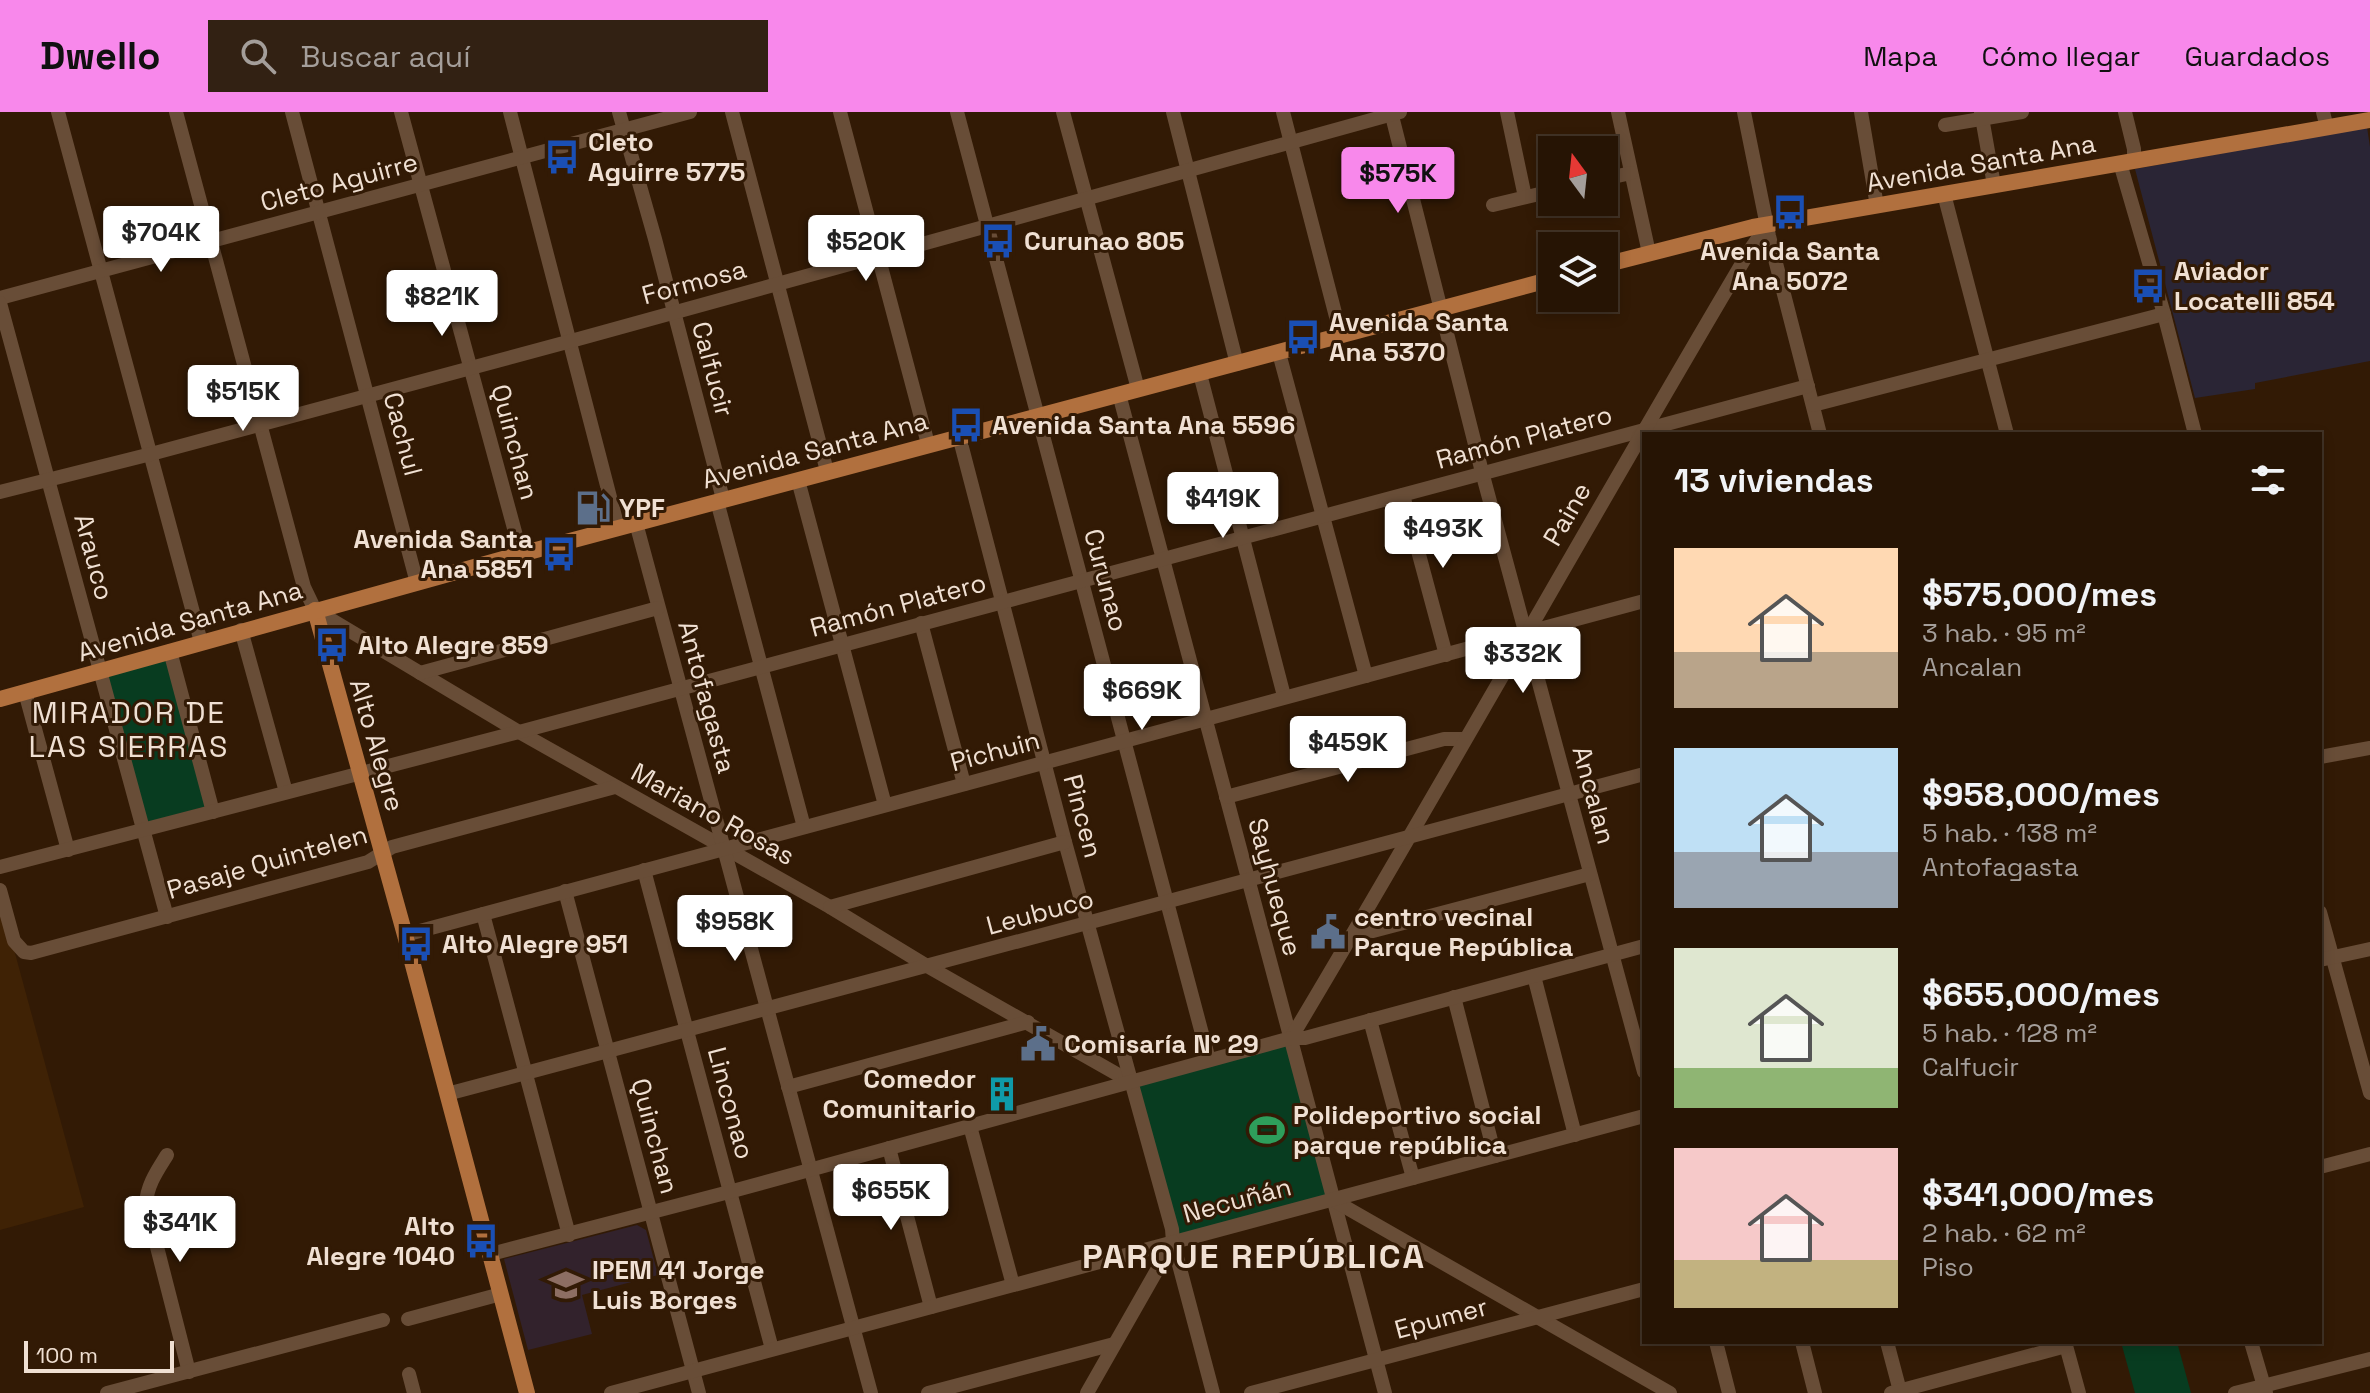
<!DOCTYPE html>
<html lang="es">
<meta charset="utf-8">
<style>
:root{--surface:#261404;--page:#322113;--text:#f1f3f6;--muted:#a49e9a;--line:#423326;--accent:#f888eb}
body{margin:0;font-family:"Space Grotesk",sans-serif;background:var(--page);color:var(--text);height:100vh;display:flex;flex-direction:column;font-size:30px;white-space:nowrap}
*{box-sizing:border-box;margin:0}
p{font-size:26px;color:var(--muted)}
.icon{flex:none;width:44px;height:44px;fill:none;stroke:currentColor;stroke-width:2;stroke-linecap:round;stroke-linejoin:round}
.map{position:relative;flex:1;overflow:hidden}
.side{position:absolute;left:1642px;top:320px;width:680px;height:912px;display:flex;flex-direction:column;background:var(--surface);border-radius:0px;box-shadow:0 4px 12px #0003,0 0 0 2px var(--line)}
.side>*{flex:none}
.needle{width:52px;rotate:345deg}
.controls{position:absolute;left:1538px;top:24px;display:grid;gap:16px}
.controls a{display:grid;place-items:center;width:80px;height:80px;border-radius:0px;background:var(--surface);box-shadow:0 4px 12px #0003,0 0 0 2px var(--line);font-size:40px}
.scale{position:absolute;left:24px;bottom:20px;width:150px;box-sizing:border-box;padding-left:8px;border:4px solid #f0e0d3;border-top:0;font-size:22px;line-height:28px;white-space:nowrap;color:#f0e0d3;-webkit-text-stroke:6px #321a05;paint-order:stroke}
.price{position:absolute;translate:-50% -68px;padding:0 18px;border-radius:8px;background:#fff;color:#222;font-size:26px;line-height:52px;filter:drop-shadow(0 2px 4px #0008)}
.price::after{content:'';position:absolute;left:50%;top:48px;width:24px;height:18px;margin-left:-12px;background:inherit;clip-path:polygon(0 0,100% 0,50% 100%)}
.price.on{background:var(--accent);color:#111}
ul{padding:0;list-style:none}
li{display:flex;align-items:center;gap:24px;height:200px;padding:0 32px}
li span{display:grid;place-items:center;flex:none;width:224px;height:160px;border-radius:0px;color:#555}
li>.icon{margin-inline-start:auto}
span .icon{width:96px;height:96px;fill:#fffc;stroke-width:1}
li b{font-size:34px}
h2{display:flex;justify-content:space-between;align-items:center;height:96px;padding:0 32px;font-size:34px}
header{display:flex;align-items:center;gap:48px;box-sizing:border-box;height:112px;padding:0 40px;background:var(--accent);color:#111}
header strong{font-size:38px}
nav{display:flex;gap:44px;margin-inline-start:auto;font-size:28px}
.search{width:560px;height:72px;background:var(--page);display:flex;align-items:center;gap:20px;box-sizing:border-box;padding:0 28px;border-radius:0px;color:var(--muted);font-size:30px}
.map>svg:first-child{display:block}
.built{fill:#3f2205}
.education{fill:#32222c}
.medical{fill:#2a2535}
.green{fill:#083c20}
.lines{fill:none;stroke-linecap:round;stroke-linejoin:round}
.minor{stroke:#684d37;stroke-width:14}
.major{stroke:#b1703e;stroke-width:16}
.labels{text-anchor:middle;stroke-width:6;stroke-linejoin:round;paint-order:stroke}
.poi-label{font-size:26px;font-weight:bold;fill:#f0e0d3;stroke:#321a05;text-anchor:start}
.street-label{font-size:26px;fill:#f0e0d3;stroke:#321a05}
.quarter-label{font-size:30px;letter-spacing:2px;fill:#f0e0d3;stroke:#321a05}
.district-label{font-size:34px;font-weight:bold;letter-spacing:2px;fill:#f0e0d3;stroke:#321a05}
</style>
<header>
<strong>Dwello</strong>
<div class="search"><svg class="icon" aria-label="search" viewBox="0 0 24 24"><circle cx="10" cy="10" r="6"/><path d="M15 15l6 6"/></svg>Buscar aquí</div>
<nav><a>Mapa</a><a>Cómo llegar</a><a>Guardados</a></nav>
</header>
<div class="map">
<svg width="2370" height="1281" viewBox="0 0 2370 1281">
<rect width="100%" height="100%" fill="#321a05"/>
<polygon class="built" points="0,786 84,1095 0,1118"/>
<polygon class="education" points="637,1113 646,1118 658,1163 582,1183 592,1222 528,1238 504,1147"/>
<polygon class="medical" points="2367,15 2370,35 2370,249 2255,271 2255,277 2195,286 2135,57"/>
<g class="green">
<polygon points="169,548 208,694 145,711 105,565"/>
<polygon points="1291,926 1333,1088 1180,1127 1131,970"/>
<polygon points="2121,1230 2177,1230 2191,1281 2135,1281"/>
</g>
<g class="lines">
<g class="minor">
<polyline points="58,0 201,530"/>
<polyline points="176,0 304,475 315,498 519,620 830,795 927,854 1131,970"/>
<polyline points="292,0 417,471"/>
<polyline points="401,0 521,442"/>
<polyline points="510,0 618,416"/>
<polyline points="619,0 655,127 723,387"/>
<polyline points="732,0 827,359"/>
<polyline points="840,0 928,332"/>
<polyline points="957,0 1209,948"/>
<polyline points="1063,0 1138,277"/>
<polyline points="1173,0 1237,252"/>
<polyline points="1283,0 1341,224"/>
<polyline points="1391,0 1482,360 1644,960"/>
<polyline points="1507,0 1525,85"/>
<polyline points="1618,0 1649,141"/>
<polyline points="1744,0 1769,124 1820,322"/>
<polyline points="1861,0 1877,94"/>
<polyline points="1981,0 1994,73"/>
<polyline points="2125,0 2134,37 2134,48"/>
<polyline points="2323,0 2327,16"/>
<polyline points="1945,13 2022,0"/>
<polyline points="2120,51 2164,202 2195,322"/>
<polyline points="1604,67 1631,61"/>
<polyline points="1944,82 2007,322"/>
<polyline points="1493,93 1552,79"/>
<polyline points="0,186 690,0"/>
<polyline points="0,191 167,805"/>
<polyline points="1279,241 1366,564"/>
<polyline points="1200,262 1284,584"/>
<polyline points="1119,282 1385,1281"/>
<polyline points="1813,293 2164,202"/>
<polyline points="959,324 1065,730 1172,1117 1173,1130 1213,1281"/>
<polyline points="798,368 885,693"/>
<polyline points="0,380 151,342 571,229 1400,0"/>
<polyline points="1403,383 1446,543"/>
<polyline points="717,389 804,715"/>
<polyline points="636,411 871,1281"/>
<polyline points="921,511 964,672"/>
<polyline points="241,518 286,680"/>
<polyline points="170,539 213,700"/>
<polyline points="420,561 658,496"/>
<polyline points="25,580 68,738"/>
<polyline points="2320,645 2370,636"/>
<polyline points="1226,685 1444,627 1465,627"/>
<polyline points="0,755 519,620 1808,274"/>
<polyline points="644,758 772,1237"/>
<polyline points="0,778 14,829 24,840 31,841 368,750 392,735 615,675"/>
<polyline points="565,779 699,1281"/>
<polyline points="830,795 1065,730"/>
<polyline points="2320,800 2370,981"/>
<polyline points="483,802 569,1123"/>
<polyline points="1356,817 1373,819 1590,762"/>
<polyline points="405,823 1644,489"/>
<polyline points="2320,848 2370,837"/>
<polyline points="1534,864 1575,1023"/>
<polyline points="1454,885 1495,1044"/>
<polyline points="1370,908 1413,1066"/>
<path d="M1291,926C1447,665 1595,399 1750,138L1767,113"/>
<polyline points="788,975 1028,910"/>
<polyline points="447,982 1644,662"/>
<polyline points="970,1014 1013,1173"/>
<polyline points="889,1036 931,1195"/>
<path d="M167,1043C157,1059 147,1073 146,1092L189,1260"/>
<polyline points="2320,1055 2370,1042"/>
<polyline points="1333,1088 1670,1281"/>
<polyline points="491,1142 729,1080 1291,926 1305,926 1644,834"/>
<polyline points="408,1207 501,1182"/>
<polyline points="1716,1230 1729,1281"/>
<polyline points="1802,1230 1815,1281"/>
<polyline points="1887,1230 1900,1279"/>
<polyline points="2065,1230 2079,1281"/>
<polyline points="2251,1230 2266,1281"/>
<polyline points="409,1262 414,1281"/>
<polyline points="107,1281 383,1208"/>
<polyline points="611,1281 1644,1004"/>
<polyline points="928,1281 1114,1232"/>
<polyline points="1087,1281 1173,1130"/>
<polyline points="1251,1281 1644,1177"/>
<polyline points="1891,1281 2066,1234"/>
<polyline points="2235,1281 2370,1247"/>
</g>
<g class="major">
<polyline points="1604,153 1753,115 2370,8"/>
<polyline points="315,498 405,823 527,1281"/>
<polyline points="0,587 521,442 1552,167"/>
</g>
</g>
<defs>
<g id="bus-bare" transform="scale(2.76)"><path d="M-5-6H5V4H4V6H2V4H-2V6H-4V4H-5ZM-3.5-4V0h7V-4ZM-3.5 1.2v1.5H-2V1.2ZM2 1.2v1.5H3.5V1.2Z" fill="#1a4fb4" stroke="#321a05" stroke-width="2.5" paint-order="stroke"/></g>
<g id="fuel-bare" transform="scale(2.76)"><path d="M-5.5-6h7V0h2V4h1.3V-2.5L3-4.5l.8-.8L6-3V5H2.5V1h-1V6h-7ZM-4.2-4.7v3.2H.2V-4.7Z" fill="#5c6f8a" stroke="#321a05" stroke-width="2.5" paint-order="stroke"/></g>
<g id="civic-bare" transform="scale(2.76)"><path d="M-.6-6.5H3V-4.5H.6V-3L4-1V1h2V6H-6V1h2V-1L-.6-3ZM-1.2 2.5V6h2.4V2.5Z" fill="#5c6f8a" stroke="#321a05" stroke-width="2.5" paint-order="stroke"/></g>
<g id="building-bare" transform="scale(2.76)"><path d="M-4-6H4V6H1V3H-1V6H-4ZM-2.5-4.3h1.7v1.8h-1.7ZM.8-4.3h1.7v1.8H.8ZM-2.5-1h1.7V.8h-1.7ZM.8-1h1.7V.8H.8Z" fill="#0f9aa8" stroke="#321a05" stroke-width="2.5" paint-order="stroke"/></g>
<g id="stadium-bare" transform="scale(2.76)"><path d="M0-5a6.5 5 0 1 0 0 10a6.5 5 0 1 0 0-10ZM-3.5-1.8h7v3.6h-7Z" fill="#2e9e5b" stroke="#321a05" stroke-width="2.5" paint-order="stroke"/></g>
<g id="school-bare" transform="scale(2.76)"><path d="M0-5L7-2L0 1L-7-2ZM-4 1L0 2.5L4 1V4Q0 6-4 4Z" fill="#8d6e63" stroke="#321a05" stroke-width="2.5" paint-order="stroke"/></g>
</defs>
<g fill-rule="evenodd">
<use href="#bus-bare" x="562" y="45"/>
<use href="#bus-bare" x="1790" y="100"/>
<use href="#bus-bare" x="998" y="129"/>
<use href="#bus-bare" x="2148" y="174"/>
<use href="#bus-bare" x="1303" y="225"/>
<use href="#bus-bare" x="966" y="313"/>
<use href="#fuel-bare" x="593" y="396"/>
<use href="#bus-bare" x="559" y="442"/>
<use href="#bus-bare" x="332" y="533"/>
<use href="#civic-bare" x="1328" y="820"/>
<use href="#bus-bare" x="416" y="832"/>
<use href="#civic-bare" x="1038" y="932"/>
<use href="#building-bare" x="1002" y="982"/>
<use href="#stadium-bare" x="1267" y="1018"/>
<use href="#bus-bare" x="481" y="1129"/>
<use href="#school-bare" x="566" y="1173"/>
</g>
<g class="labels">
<g class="poi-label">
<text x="588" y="39">Cleto<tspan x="588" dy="30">Aguirre 5775</tspan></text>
<text x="1024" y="138">Curunao 805</text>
<text x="1790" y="148" text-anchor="middle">Avenida Santa<tspan x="1790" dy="30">Ana 5072</tspan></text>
<text x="2174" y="168">Aviador<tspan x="2174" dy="30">Locatelli 854</tspan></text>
<text x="1329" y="219">Avenida Santa<tspan x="1329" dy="30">Ana 5370</tspan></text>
<text x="992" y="322">Avenida Santa Ana 5596</text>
<text x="619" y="405">YPF</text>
<text x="533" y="436" text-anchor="end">Avenida Santa<tspan x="533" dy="30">Ana 5851</tspan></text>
<text x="358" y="542">Alto Alegre 859</text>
<text x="1354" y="814">centro vecinal<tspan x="1354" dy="30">Parque República</tspan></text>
<text x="442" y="841">Alto Alegre 951</text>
<text x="1064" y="941">Comisaría N° 29</text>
<text x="976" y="976" text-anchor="end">Comedor<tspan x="976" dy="30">Comunitario</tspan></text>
<text x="1293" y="1012">Polideportivo social<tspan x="1293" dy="30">parque república</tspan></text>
<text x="455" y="1123" text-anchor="end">Alto<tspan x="455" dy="30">Alegre 1040</tspan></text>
<text x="592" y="1167">IPEM 41 Jorge<tspan x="592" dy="30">Luis Borges</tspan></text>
</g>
<g class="street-label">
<text transform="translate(1981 51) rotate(-10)" y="9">Avenida Santa Ana</text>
<text transform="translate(339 70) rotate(-15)" y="9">Cleto Aguirre</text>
<text transform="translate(694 170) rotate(-15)" y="9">Formosa</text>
<text transform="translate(713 257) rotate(75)" y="9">Calfucir</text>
<text transform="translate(403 322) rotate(75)" y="9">Cachul</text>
<text transform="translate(1524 325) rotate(-15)" y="9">Ramón Platero</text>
<text transform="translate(515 330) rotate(75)" y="9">Quinchan</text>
<text transform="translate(815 338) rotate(-15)" y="9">Avenida Santa Ana</text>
<text transform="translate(1567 402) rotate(-60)" y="9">Paine</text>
<text transform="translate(94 445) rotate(75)" y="9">Arauco</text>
<text transform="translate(1106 468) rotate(75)" y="9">Curunao</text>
<text transform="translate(898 493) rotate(-15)" y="9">Ramón Platero</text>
<text transform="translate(190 509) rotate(-16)" y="9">Avenida Santa Ana</text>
<text transform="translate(707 585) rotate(75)" y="9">Antofagasta</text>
<text transform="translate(377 633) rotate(74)" y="9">Alto Alegre</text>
<text transform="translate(995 639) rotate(-15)" y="9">Pichuin</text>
<text transform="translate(1594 683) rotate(75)" y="9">Ancalan</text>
<text transform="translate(713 702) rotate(29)" y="9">Mariano Rosas</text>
<text transform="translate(1083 704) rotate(75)" y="9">Pincen</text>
<text transform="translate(267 750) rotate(-16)" y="9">Pasaje Quintelen</text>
<text transform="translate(1275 775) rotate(75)" y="9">Sayhueque</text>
<text transform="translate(1040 800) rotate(-15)" y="9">Leubuco</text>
<text transform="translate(731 991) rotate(75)" y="9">Linconao</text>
<text transform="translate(655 1024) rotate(75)" y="9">Quinchan</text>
<text transform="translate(1237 1088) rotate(-15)" y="9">Necuñán</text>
<text transform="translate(1441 1206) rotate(-15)" y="9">Epumer</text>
</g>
<g class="quarter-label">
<text x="129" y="611">MIRADOR DE<tspan x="129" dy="34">LAS SIERRAS</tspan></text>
</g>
<g class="district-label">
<text x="1254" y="1156">PARQUE REPÚBLICA</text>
</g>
</g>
</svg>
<div class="controls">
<a><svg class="needle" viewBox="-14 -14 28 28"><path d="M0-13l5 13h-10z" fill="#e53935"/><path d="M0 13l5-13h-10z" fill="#a49e9a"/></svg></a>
<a><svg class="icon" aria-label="layers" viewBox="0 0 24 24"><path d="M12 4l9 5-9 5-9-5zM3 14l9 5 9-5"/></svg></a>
</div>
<div class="scale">100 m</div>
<b class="price on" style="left:1398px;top:103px">$575K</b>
<b class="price" style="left:161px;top:162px">$704K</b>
<b class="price" style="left:866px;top:171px">$520K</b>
<b class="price" style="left:442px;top:226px">$821K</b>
<b class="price" style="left:243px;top:321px">$515K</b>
<b class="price" style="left:1223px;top:428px">$419K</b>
<b class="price" style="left:1443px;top:458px">$493K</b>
<b class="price" style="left:1523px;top:583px">$332K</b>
<b class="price" style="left:1142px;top:620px">$669K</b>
<b class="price" style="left:1348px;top:672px">$459K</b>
<b class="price" style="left:735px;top:851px">$958K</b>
<b class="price" style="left:891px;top:1120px">$655K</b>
<b class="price" style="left:180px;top:1152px">$341K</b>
<section class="side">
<h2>13 viviendas<svg class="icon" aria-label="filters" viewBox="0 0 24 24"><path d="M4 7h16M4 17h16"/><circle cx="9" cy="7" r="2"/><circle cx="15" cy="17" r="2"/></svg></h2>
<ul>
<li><span style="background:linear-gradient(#ffd9b3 65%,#b9a48a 0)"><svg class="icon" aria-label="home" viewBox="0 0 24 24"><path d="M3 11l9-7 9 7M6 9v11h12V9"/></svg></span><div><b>$575,000/mes</b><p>3 hab. · 95 m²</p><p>Ancalan</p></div></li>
<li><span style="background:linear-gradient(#bfe0f5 65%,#9aa5b1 0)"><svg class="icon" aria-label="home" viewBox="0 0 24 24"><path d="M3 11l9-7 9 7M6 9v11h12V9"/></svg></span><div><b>$958,000/mes</b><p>5 hab. · 138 m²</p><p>Antofagasta</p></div></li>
<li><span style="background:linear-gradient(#dfe7d0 75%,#8fb573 0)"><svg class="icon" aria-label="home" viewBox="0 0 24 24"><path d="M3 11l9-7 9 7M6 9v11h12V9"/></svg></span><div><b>$655,000/mes</b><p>5 hab. · 128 m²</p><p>Calfucir</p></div></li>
<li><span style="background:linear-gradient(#f6c9c9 70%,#c2b280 0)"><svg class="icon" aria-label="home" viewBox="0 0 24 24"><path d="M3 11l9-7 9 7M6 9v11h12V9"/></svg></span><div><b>$341,000/mes</b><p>2 hab. · 62 m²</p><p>Piso</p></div></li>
</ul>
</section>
</div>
